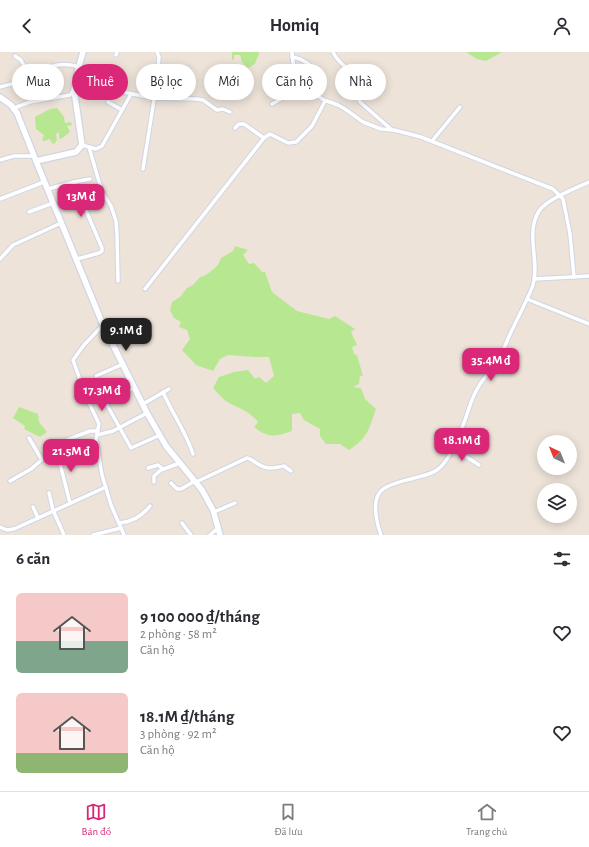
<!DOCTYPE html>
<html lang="vi">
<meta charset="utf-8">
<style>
:root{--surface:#fff;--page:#f7f7f7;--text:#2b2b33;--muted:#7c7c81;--line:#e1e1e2;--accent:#db2777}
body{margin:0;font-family:"Alegreya Sans",sans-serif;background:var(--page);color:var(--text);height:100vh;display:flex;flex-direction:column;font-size:15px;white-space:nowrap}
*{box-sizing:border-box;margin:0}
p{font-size:13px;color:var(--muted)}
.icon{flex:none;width:22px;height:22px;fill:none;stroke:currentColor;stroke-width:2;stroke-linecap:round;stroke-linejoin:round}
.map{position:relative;height:483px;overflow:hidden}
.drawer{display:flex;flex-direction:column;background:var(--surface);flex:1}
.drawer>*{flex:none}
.top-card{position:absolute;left:12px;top:12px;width:565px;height:36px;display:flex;gap:8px}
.needle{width:26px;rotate:317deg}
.fabs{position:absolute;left:537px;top:383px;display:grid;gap:8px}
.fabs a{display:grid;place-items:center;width:40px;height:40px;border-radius:50%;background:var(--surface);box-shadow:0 2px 10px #0003;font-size:20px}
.price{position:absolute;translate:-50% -34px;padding:0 9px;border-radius:8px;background:var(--accent);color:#fff;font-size:13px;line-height:26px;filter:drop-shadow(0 1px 2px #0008)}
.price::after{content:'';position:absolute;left:50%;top:24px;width:12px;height:9px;margin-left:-6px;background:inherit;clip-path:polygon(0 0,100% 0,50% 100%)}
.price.selected{background:#222;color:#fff}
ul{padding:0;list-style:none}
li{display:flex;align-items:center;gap:12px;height:100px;padding:0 16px}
li span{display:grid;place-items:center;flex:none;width:112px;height:80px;border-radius:6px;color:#555}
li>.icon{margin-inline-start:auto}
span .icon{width:48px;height:48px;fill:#fffc;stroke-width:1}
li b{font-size:17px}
h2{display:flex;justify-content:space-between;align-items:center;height:48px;padding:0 16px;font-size:17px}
.chip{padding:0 14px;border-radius:18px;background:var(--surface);box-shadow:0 2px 10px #0003;font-size:14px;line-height:36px}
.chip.selected{background:var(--accent);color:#fff}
header{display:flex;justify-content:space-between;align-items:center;height:52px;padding:0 16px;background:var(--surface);font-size:18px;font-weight:700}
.tabs{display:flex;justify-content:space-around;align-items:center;height:56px;border-top:1px solid var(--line);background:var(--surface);font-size:11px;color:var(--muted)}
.tabs a{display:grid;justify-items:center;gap:2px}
.tabs .selected{color:var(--accent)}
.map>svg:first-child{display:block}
.green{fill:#b7e891}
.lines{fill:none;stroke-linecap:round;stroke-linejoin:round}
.street-casing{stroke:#cfd5e4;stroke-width:5.5}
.secondary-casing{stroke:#cfd5e4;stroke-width:8}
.street{stroke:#fff;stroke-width:3.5}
.secondary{stroke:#fff;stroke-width:5.5}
</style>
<header><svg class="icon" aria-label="back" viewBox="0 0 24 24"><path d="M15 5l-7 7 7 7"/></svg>Homiq<svg class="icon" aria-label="person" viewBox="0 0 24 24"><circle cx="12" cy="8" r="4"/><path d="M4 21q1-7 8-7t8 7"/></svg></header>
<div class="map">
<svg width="589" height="483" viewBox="0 0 589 483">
<rect width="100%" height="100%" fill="#ede3d9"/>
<g class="green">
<polygon points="232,0 259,0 259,1 255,12 248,16 242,10 240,3 234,3 234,7 232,8"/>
<polygon points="466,0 502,0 486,9 477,7"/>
<polygon points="57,56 64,65 65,71 71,70 72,73 67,74 70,80 61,87 59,86 59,80 56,82 57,88 54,92 52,91 50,87 44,89 42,88 44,83 36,77 35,65 50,57"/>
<path d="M235,194L248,198L243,203L249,212L254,211L262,220H265L272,240L297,259L329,267L335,264L355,277L351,280L357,293L352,295L354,302L357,303L363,324H360L359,332L353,335L361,336L365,347L376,357C369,377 368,386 349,398L340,392H326L320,384V377L304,368L300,361L292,362V379C276,385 267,386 254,375L258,370C248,358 242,358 229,351C223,348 218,341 213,336L219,325L234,320L248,318L255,327L259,325L266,331L274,324L269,305H254L228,303L220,307L213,319L196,313L182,298L190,287L187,278L179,275L181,270L174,266L170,258L172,250L180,245L187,236L193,233L200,225C207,224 213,217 218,213L221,206L233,199Z"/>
<polygon points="19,355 38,362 39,370 47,380 40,385 24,377 25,374 13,366"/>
</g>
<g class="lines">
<g class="street-casing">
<g id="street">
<polyline points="292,0 293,11 297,20 316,43 324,48 338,53 345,57 363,70 381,77 394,78 421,85 553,137 563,147 570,182 574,225"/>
<path d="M333,0C338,11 346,14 352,22C358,30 356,42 360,50L392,78"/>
<polyline points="116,3 117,0"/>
<polyline points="15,4 21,8 29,23"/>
<polyline points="292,5 300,7 309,12"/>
<polyline points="158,17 173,18 188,16"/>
<path d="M0,35C7,33 14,32 21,28C39,19 57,7 79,15"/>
<polyline points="89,37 118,39 153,46 197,47 203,48 217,58 223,57 230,60"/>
<polyline points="108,50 122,58"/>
<polyline points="272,52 307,33"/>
<polyline points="14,56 30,50 70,43 74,38"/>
<polyline points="235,76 239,72 244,72 264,86"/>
<polyline points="432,89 460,55"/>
<polyline points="82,93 96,97 102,94 131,42"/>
<polyline points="89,95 102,140 111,154 116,169 117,183 118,229"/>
<polyline points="0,108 14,104 34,104"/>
<polyline points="143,117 157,29 159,5 157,0"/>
<polyline points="74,130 90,127"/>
<polyline points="48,137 74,130 102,196 102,199 99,201 77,207"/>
<polyline points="0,147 44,130"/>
<polyline points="29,160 53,151"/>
<polyline points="0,207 13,193 61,171"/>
<polyline points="534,227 589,224"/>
<polyline points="145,237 264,86 270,82 288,91 296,90 312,74 325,49"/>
<polyline points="527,247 589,272"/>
<polyline points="103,273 84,293 73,308 85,342 99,372 96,387 102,423 111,453 124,483"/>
<polyline points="96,324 123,312"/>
<polyline points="135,335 108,351 107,353 131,396 160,383"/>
<path d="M163,340C172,361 186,380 193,402"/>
<polyline points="143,352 169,337"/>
<polyline points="97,383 113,379 147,361"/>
<polyline points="29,386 42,408"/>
<polyline points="56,396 70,451"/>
<polyline points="453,396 479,413"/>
<polyline points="148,416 158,413 163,417"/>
<polyline points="10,429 31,417 64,389 90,379 98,379"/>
<polyline points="154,430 154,424 161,418 180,411"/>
<path d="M196,430L247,406C252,407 254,410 258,412C267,418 275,416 284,414L291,419"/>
<polyline points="171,431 177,437 181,437 195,429"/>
<polyline points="49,441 53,458 64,483"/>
<polyline points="33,455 38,466"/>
<polyline points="214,460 235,451"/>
<path d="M119,471C133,470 142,464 150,454"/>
<polyline points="182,471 191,483"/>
<polyline points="0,475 7,478 14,477 106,435"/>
<polyline points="93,483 121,476"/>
<polyline points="210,483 218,476"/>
<path d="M381,483C377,472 371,449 381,439C388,432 402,429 411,427C420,424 430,423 437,418C450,409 460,382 465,368C469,357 472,344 479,334C484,325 493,317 498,307C505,297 508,285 514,274C520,261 528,247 533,233C540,210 525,181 539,159C547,147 576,136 589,130"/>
</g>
</g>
<g class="secondary-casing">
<g id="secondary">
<polyline points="0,45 11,53 17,61 36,109 103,273 147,361 166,394 202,438 213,458 220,483"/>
<polyline points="36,109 76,100 82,93 74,38 76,25 83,0"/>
</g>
</g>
<use href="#street" class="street"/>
<use href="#secondary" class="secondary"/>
</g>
</svg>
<div class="fabs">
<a><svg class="needle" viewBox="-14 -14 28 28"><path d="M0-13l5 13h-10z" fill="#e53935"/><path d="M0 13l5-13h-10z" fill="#7c7c81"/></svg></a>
<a><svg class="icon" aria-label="layers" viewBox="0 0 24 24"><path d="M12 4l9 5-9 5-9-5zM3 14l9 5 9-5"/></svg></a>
</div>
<b class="price" style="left:81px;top:166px">13M ₫</b>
<b class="price selected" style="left:126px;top:300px">9.1M ₫</b>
<b class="price" style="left:491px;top:330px">35.4M ₫</b>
<b class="price" style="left:102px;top:360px">17.3M ₫</b>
<b class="price" style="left:462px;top:410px">18.1M ₫</b>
<b class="price" style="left:71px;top:421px">21.5M ₫</b>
<div class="top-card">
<a class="chip">Mua</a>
<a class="chip selected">Thuê</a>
<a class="chip">Bộ lọc</a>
<a class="chip">Mới</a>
<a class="chip">Căn hộ</a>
<a class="chip">Nhà</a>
</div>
</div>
<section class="drawer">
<h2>6 căn<svg class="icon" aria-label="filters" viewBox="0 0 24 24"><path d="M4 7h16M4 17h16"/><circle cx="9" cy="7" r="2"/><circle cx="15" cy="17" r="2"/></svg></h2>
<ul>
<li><span style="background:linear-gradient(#f6c9c9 60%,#7fa58c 0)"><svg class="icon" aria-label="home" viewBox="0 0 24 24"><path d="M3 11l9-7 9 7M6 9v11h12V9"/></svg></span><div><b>9 100 000 ₫/tháng</b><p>2 phòng · 58 m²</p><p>Căn hộ</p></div><svg class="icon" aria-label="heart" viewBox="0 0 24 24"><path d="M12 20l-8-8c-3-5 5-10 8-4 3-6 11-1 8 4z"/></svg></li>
<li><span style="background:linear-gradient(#f6c9c9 75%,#8fb573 0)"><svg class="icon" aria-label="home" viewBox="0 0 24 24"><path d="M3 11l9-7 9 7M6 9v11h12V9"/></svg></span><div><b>18.1M ₫/tháng</b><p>3 phòng · 92 m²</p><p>Căn hộ</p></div><svg class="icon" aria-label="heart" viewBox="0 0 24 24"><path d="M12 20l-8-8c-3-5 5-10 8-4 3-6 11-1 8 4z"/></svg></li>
</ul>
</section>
<nav class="tabs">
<a class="selected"><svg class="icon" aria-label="map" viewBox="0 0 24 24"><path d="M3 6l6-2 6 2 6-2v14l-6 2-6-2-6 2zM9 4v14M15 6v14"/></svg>Bản đồ</a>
<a><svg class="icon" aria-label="saved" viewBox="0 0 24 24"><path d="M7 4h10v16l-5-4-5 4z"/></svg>Đã lưu</a>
<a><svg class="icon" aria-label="home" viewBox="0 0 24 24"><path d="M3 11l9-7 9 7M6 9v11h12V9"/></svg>Trang chủ</a>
</nav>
